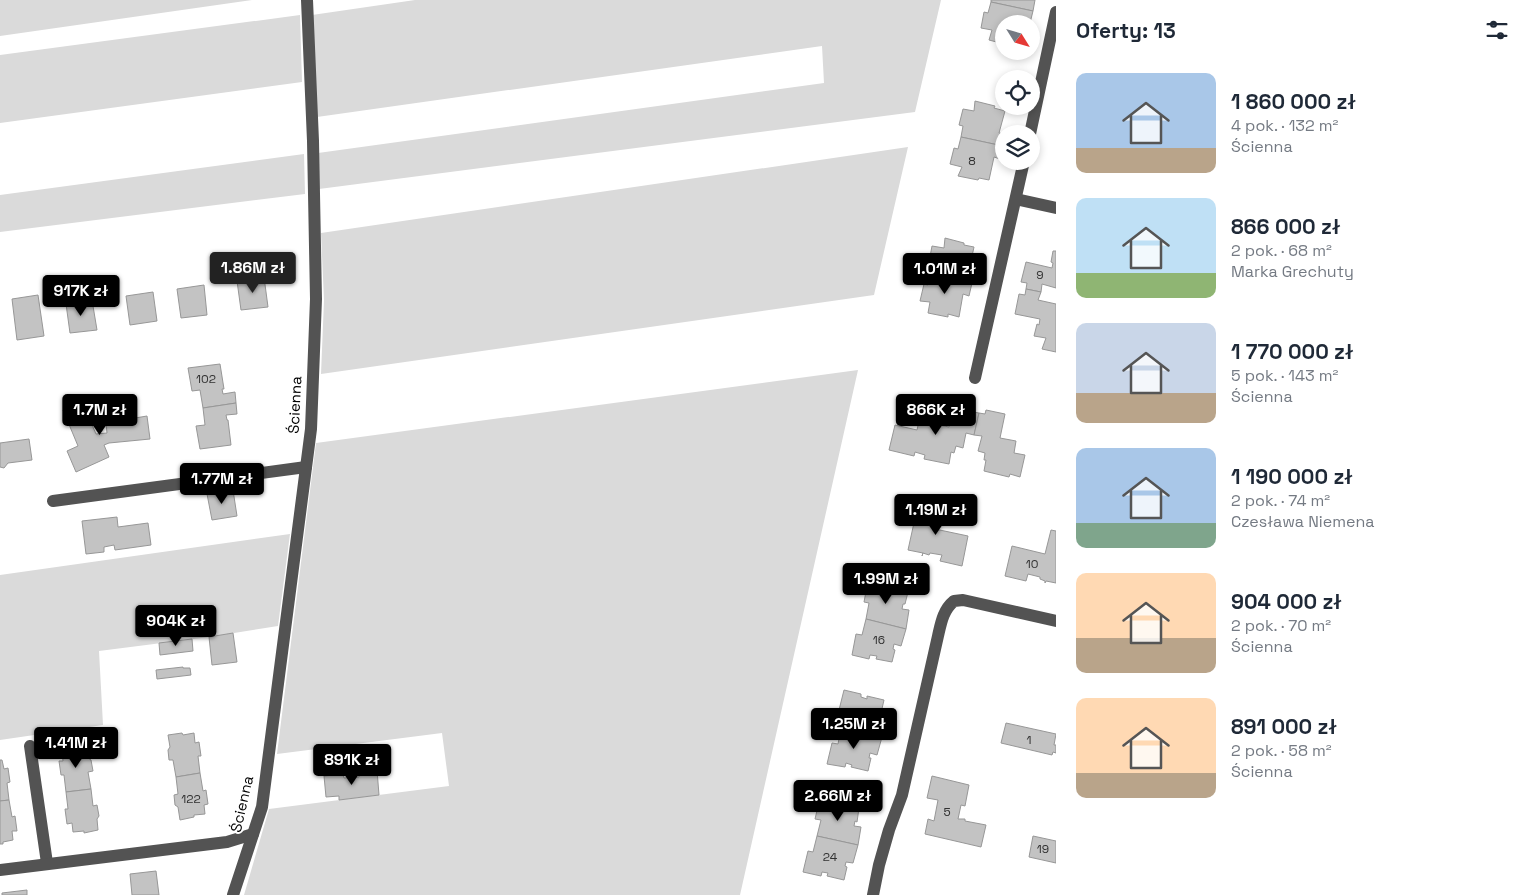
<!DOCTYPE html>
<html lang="pl">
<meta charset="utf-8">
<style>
:root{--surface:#fff;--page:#f2f2f3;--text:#1f2937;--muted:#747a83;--accent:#000}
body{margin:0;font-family:"Space Grotesk",sans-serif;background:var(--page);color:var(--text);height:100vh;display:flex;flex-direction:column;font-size:19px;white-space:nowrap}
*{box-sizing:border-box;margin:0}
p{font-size:16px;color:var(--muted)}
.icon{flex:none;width:28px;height:28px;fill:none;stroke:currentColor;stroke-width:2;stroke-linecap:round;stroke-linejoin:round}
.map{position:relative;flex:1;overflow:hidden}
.details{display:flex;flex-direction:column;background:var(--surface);width:475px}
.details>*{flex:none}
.needle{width:32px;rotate:127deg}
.buttons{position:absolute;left:995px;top:15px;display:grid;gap:10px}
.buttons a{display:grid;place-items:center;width:45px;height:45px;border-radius:50%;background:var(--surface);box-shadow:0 2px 8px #0003;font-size:25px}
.price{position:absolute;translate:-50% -42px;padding:0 11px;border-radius:5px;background:var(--accent);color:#fff;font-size:16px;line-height:32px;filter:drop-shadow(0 1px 2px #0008)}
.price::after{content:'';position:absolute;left:50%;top:30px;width:15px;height:11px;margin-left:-8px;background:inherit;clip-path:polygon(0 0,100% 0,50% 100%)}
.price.selected{background:#222;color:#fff}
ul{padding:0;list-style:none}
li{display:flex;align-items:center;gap:15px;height:125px;padding:0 20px}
li span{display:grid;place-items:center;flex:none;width:140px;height:100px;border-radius:10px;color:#555}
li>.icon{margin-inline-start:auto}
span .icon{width:60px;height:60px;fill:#fffc;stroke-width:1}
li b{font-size:21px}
h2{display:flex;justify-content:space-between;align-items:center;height:60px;padding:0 20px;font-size:21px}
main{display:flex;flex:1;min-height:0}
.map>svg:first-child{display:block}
.green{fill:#dadada}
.building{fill:#c3c3c3;stroke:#979797}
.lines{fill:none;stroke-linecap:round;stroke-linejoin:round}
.minor{stroke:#535353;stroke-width:12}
.labels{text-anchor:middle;stroke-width:4;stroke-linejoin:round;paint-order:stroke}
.number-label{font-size:12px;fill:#313131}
.street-label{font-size:15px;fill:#000;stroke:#fff}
</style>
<main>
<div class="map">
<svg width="1056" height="895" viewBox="0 0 1056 895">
<rect width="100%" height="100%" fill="#fff"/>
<g class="green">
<polygon points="0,0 252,0 0,36"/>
<polygon points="415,0 941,0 915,112 319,189 318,153 824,83 822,46 317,117 312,15"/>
<polygon points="300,15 302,82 0,123 0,55"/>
<polygon points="908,147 874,295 321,374 324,300 321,233"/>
<polygon points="304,154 305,194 0,232 0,195"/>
<polygon points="858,370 740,895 244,895 269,809 449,786 442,733 277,754 316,443"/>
<polygon points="290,534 278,626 209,637 99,651 103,725 0,740 0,575"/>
</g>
<g class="building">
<polygon points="991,0 1035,0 1033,11 991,2"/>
<polygon points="991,2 1033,11 1030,23 1024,22 1024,24 1004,24 1004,44 989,40 992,30 981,28 984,12 988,13"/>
<polygon points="975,101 995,106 994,108 1005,111 999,133 1004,134 1003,146 961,137 963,126 959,125 963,109 974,111"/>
<polygon points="961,137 1003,146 1000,159 994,157 989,180 979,178 978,180 958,176 962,167 950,164 954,148 958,149"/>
<polygon points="945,238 964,243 964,245 974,247 969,270 975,272 972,283 930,274 933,263 929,262 932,246 944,248"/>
<polygon points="1053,251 1056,251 1056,288 1042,284 1041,292 1026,289 1027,283 1021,282 1026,262 1052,268 1053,263 1051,262"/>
<polygon points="930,274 972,283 969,296 963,294 959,317 948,314 948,317 928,313 930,302 920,301 924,284 928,285"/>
<polygon points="264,277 268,307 241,310 237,281"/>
<polygon points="204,285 207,315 181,318 177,289"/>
<polygon points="1026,289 1041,292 1038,300 1056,304 1056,352 1042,349 1046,338 1034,336 1037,324 1039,325 1040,319 1015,314 1019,294 1025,295"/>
<polygon points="153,292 157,321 130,325 126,296"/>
<polygon points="38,295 44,336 17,340 12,299"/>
<polygon points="92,300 97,330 70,333 66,304"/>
<polygon points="220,364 224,389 222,389 223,394 235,392 236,403 203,408 200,390 192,391 188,368"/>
<polygon points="82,402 96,434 107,433 106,423 147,416 150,439 109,443 104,445 109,457 76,472 67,451 78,446 63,410"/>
<polygon points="236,403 237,414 226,415 227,420 228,420 231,445 200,449 196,426 205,425 203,408"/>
<polygon points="954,403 974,407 973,412 979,413 974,435 966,433 963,448 956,446 954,453 951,452 949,464 924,459 925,455 915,452 914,456 889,450 895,425 917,430 919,421 949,427"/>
<polygon points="986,410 1005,414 1000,438 1016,441 1014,453 1025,455 1020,477 1010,474 1009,477 984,471 986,460 984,460 985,453 978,451 982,436 974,435 979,413 985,414"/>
<polygon points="29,439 32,460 8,463 4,468 0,467 0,443"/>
<polygon points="233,490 237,516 212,520 207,494"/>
<polygon points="919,500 940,505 935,529 968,536 962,566 940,561 942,555 930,553 929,555 923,553 922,556 923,553 908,550"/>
<polygon points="117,517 118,527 148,523 151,545 115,550 114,545 104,547 104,552 86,554 82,521"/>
<polygon points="1051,530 1056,531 1056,583 1046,581 1045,583 1045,581 1040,579 1040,577 1028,574 1026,581 1005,576 1012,546 1045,554"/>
<polygon points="868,581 886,585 885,589 891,590 892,588 908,592 905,604 903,604 902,609 909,610 906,629 866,619 869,603 864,602"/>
<polygon points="866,619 906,629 901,646 894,644 893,649 895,650 892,662 876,659 877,656 870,655 869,659 852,655 856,634 862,635"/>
<polygon points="233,633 237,662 212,665 209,637"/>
<polygon points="192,639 193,651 160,655 159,643"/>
<polygon points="183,667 183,668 190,668 191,675 157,679 156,670"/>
<polygon points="844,690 861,694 861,697 867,699 867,696 884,700 881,713 879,713 878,717 885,719 882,737 841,728 845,712 839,710"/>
<polygon points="1006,723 1056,734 1054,745 1056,745 1056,753 1053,752 1052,755 1001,743"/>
<polygon points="841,728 882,737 877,755 870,753 869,758 871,758 868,771 851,767 852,765 846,763 845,767 827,764 832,743 838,744"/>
<polygon points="182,733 183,735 194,733 195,743 199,742 201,756 198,756 200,773 176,777 173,760 169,760 168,750 170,747 168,735"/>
<polygon points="87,746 88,758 91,760 93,771 88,772 91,789 66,792 64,775 61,775 59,761 63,761 62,752 73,750 72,748"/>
<polygon points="0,760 2,760 4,769 8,768 10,782 7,783 9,800 0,801"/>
<polygon points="377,770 379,795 339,800 339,796 326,797 324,776 343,774 344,778 359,777 359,772"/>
<polygon points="200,773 203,791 206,790 208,804 204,805 205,814 194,815 194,817 180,820 178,807 175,805 174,795 178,794 176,777"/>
<polygon points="932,776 969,785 965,806 961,805 958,819 965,819 965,821 986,825 981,847 925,834 928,819 934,821 938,800 927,798"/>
<polygon points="91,789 93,806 97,805 99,816 97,819 98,830 84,833 84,831 73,832 72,823 67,824 65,809 68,809 66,792"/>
<polygon points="820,798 837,802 836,806 842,808 843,805 859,808 857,822 855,821 854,826 861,827 858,845 817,836 821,820 815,819"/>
<polygon points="9,800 12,817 15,816 17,831 12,831 13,840 3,842 3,844 0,844 0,801"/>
<polygon points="817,836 858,845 853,863 846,862 845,866 847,867 844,880 827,876 828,873 822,872 821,876 803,872 808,851 813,852"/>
<polygon points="1033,836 1056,841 1056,863 1029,857"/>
<polygon points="156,871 159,895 132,895 130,874"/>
<polygon points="27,890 27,895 2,895 2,893"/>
</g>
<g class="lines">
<g class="minor">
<polyline points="1030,134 1056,12"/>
<polyline points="1016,199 1056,208"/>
<polyline points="975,378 1024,161"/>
<polyline points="53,501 306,467"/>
<polyline points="30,746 47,863"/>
<polyline points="0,870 227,842 253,834"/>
<polyline points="233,895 262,807 311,429 316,299 313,141 307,0"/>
<path d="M873,895L879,865L889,830L902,795L938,636C941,623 943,610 954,601L963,600L1056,621"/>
</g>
</g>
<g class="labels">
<g class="number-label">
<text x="972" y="165">8</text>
<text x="1040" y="279">9</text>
<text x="206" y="383">102</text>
<text x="1032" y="568">10</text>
<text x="879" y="644">16</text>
<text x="1029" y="744">1</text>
<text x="191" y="803">122</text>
<text x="947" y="816">5</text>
<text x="1043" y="853">19</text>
<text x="830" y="861">24</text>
</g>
<g class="street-label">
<text transform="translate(295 405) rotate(-87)" y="5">Ścienna</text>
<text transform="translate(242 804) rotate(-77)" y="5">Ścienna</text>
</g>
</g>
</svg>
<div class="buttons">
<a><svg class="needle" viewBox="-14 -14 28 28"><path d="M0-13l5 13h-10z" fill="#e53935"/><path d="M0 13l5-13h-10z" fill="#747a83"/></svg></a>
<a><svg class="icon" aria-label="locate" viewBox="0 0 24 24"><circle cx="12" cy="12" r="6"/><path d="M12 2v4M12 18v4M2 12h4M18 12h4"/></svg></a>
<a><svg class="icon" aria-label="layers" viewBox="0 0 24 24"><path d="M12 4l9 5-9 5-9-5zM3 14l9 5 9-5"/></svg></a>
</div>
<b class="price selected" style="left:253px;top:294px">1.86M zł</b>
<b class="price" style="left:945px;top:295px">1.01M zł</b>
<b class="price" style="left:81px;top:317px">917K zł</b>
<b class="price" style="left:100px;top:436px">1.7M zł</b>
<b class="price" style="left:936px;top:436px">866K zł</b>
<b class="price" style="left:222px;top:505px">1.77M zł</b>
<b class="price" style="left:936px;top:536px">1.19M zł</b>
<b class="price" style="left:886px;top:605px">1.99M zł</b>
<b class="price" style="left:176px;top:647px">904K zł</b>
<b class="price" style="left:854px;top:750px">1.25M zł</b>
<b class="price" style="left:76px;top:769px">1.41M zł</b>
<b class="price" style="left:352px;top:786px">891K zł</b>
<b class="price" style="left:838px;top:822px">2.66M zł</b>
</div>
<section class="details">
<h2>Oferty: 13<svg class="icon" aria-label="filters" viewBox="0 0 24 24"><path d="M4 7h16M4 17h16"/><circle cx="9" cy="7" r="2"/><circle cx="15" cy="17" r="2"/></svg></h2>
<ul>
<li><span style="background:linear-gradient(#a9c7e8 75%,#b9a48a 0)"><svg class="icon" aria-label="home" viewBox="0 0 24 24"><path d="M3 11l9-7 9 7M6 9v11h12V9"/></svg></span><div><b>1 860 000 zł</b><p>4 pok. · 132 m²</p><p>Ścienna</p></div></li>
<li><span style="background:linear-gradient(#bfe0f5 75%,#8fb573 0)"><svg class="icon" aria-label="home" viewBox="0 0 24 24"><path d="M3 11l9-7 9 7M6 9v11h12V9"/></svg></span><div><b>866 000 zł</b><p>2 pok. · 68 m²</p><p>Marka Grechuty</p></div></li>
<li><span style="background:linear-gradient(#c9d6e8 70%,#b9a48a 0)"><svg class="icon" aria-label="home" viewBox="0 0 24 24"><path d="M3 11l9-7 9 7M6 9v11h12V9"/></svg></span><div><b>1 770 000 zł</b><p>5 pok. · 143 m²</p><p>Ścienna</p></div></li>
<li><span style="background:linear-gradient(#a9c7e8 75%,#7fa58c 0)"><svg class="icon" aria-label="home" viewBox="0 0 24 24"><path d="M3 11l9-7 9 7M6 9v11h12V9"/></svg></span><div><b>1 190 000 zł</b><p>2 pok. · 74 m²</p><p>Czesława Niemena</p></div></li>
<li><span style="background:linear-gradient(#ffd9b3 65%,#b9a48a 0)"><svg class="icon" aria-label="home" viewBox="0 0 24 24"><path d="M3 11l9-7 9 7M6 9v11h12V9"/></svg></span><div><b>904 000 zł</b><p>2 pok. · 70 m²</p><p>Ścienna</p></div></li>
<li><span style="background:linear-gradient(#ffd9b3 75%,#b9a48a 0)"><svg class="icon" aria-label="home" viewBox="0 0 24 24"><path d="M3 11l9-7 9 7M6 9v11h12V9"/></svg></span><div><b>891 000 zł</b><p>2 pok. · 58 m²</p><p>Ścienna</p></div></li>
</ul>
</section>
</main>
